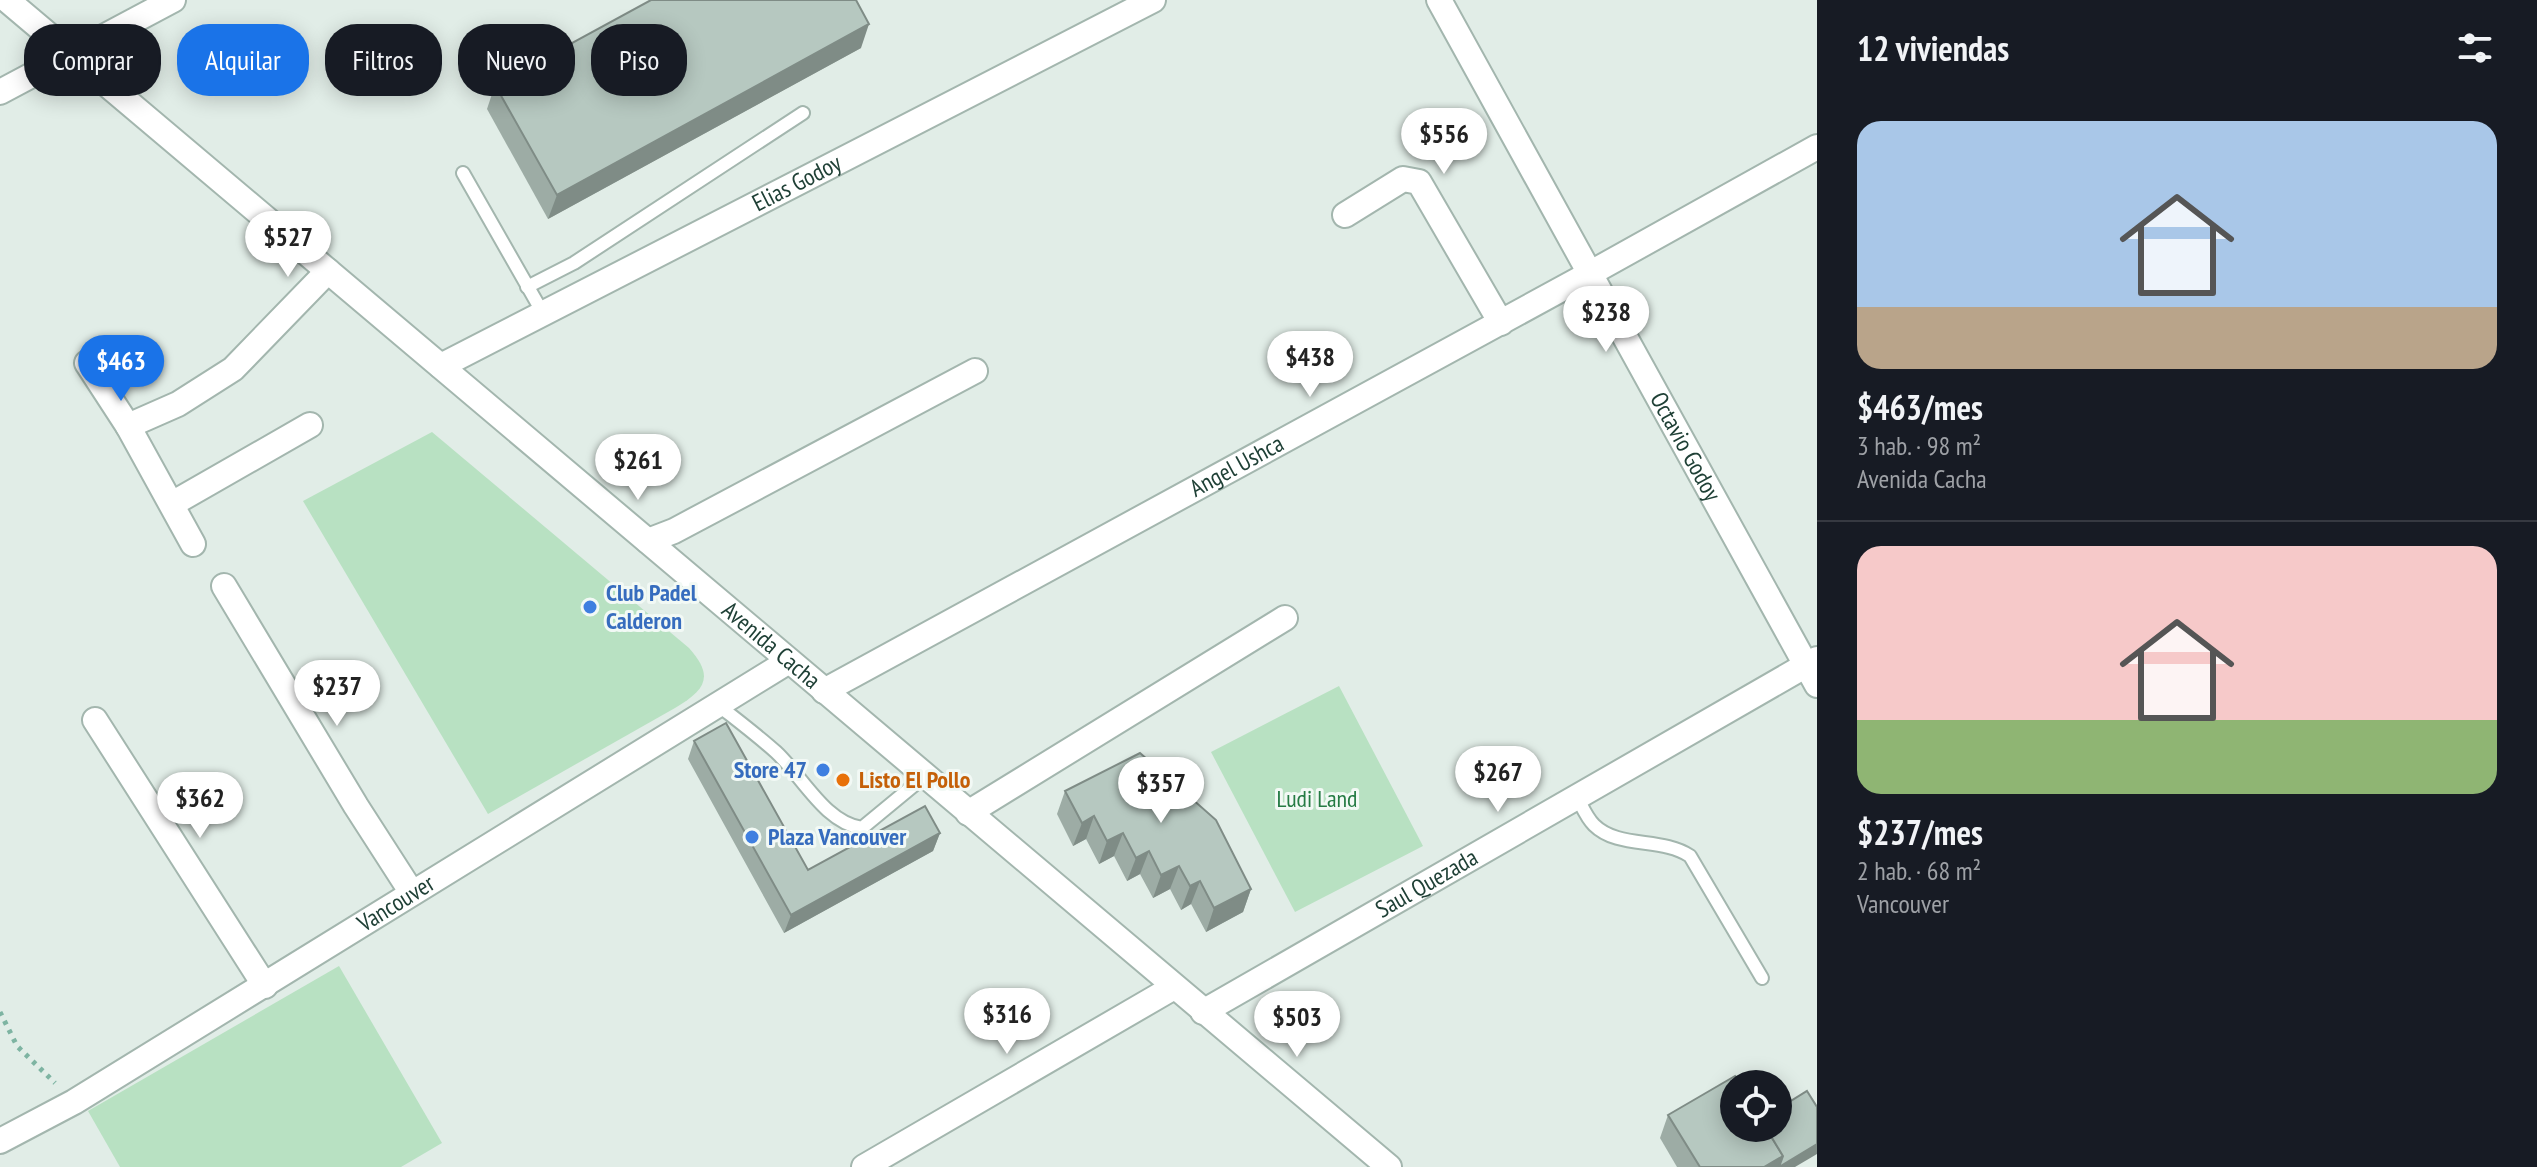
<!DOCTYPE html>
<html lang="es">
<meta charset="utf-8">
<style>
:root{--surface:#171b24;--page:#242831;--text:#f1f3f6;--muted:#9ea1a6;--line:#363941;--accent:#1a73e8}
body{margin:0;font-family:"PT Sans Narrow",sans-serif;background:var(--page);color:var(--text);height:100vh;display:flex;flex-direction:column;font-size:30px;white-space:nowrap}
*{box-sizing:border-box;margin:0}
p{font-size:26px;color:var(--muted)}
.icon{flex:none;width:44px;height:44px;fill:none;stroke:currentColor;stroke-width:2;stroke-linecap:round;stroke-linejoin:round}
.map{position:relative;flex:1;overflow:hidden}
.drawer{display:flex;flex-direction:column;background:var(--surface);width:720px}
.drawer>*{flex:none}
.guide{position:absolute;left:24px;top:24px;width:760px;height:72px;display:flex;gap:16px}
.controls{position:absolute;left:1720px;top:1070px;display:grid;gap:16px}
.controls a{display:grid;place-items:center;width:72px;height:72px;border-radius:50%;background:var(--surface);box-shadow:0 4px 20px #0003;font-size:40px}
.price{position:absolute;translate:-50% -68px;padding:0 18px;border-radius:28px;background:#fff;color:#222;font-size:26px;line-height:52px;filter:drop-shadow(0 2px 4px #0008)}
.price::after{content:'';position:absolute;left:50%;top:48px;width:24px;height:18px;margin-left:-12px;background:inherit;clip-path:polygon(0 0,100% 0,50% 100%)}
.price.on{background:var(--accent);color:#fff}
ul{padding:0;list-style:none}
li{display:grid;align-content:center;gap:16px;height:424px;padding:0 40px}
li+li{border-top:2px solid var(--line)}
li span{display:grid;place-items:center;height:248px;border-radius:24px;color:#555}
li>.icon{margin-inline-start:auto}
span .icon{width:144px;height:144px;fill:#fffc;stroke-width:1}
li b{font-size:34px}
h2{display:flex;justify-content:space-between;align-items:center;height:96px;padding:0 40px;font-size:34px}
.pill{padding:0 28px;border-radius:32px;background:var(--surface);box-shadow:0 4px 20px #0003;font-size:28px;line-height:72px}
.pill.on{background:var(--accent);color:#fff}
main{display:flex;flex:1;min-height:0}
.map>svg:first-child{display:block}
.green{fill:#b8e1c2}
.lines{fill:none;stroke-linecap:round;stroke-linejoin:round}
.service-casing{stroke:#a3b6ae;stroke-width:16}
.minor-casing{stroke:#a3b6ae;stroke-width:28}
.tertiary-casing{stroke:#a3b6ae;stroke-width:28}
.path{stroke:#7eb4a2;stroke-width:5;stroke-dasharray:4 6;stroke-linecap:butt}
.service{stroke:#fff;stroke-width:12}
.minor{stroke:#fff;stroke-width:24}
.tertiary{stroke:#fff;stroke-width:24}
.wall{fill:#9daca5}
.shaded-wall{fill:#7f8c86}
.building{fill:#b6c8c0;stroke:#7f8c86;stroke-width:2}
.shop-dot{fill:#3f7fe0;stroke:#f2f9f5;stroke-width:3}
.food-dot{fill:#e8710a;stroke:#f2f9f5;stroke-width:3}
.labels{text-anchor:middle;stroke-width:6;stroke-linejoin:round;paint-order:stroke}
.street-label{font-size:24px;fill:#1f4036;stroke:#f2f9f5}
.shop-label{font-size:24px;font-weight:bold;fill:#366cbe;stroke:#f2f9f5;text-anchor:start}
.food-label{font-size:24px;font-weight:bold;fill:#c56008;stroke:#f2f9f5;text-anchor:start}
.park-label{font-size:24px;fill:#257b44;stroke:#f2f9f5}
</style>
<main>
<div class="map">
<svg width="1817" height="1167" viewBox="0 0 1817 1167">
<rect width="100%" height="100%" fill="#e1ede7"/>
<g class="green">
<path d="M432,432L689,648C715,677 705,690 675,708L488,814L303,501Z"/>
<polygon points="1339,686 1423,846 1295,912 1211,752"/>
<polygon points="339,966 442,1143 401,1167 120,1167 88,1111"/>
</g>
<g class="lines">
<g class="service-casing">
<g id="service">
<polyline points="463,173 544,315"/>
<polyline points="527,287 574,263 803,113"/>
<path d="M718,705C737,720 757,735 776,752C802,776 825,823 862,828L925,776"/>
<path d="M1577,797C1582,806 1586,817 1594,825C1618,849 1662,837 1690,856L1762,978"/>
</g>
</g>
<g class="minor-casing">
<g id="minor">
<path id="s1" d="M1439,0L1817,685"/>
<polyline points="0,92 173,0"/>
<polyline points="1345,215 1403,179 1419,182 1501,323"/>
<polyline points="87,363 128,426"/>
<path id="s2" d="M441,366L1153,0"/>
<polyline points="172,504 310,425"/>
<polyline points="648,541 674,531 975,371"/>
<polyline points="193,544 128,426 178,404 233,369 328,271"/>
<polyline points="224,586 356,806 412,893"/>
<path id="s3" d="M824,691L1589,274L1817,147"/>
<polyline points="95,720 265,986"/>
<polyline points="968,813 1285,618"/>
<path id="s4" d="M1203,1012L1817,659"/>
<path id="s5" d="M0,1141L74,1102L789,661"/>
<polyline points="864,1167 1174,987"/>
</g>
</g>
<g class="tertiary-casing">
<g id="tertiary">
<path id="s6" d="M7,0L1389,1167"/>
</g>
</g>
<polyline class="path" points="0,1012 17,1046 55,1083"/>
<use href="#service" class="service"/>
<use href="#minor" class="minor"/>
<use href="#tertiary" class="tertiary"/>
</g>
<g class="wall">
<polygon points="861,48 548,219 487,109 495,85"/>
<polygon points="694,741 808,870 940,833 933,851 784,933 688,759"/>
<polygon points="1065,791 1251,889 1243,912 1206,932 1191,904 1181,910 1170,889 1153,898 1140,874 1127,881 1114,856 1099,864 1086,839 1073,846 1057,814"/>
<polygon points="1734,1084 1795,1167 1677,1167 1660,1138 1668,1115"/>
</g>
<g class="shaded-wall">
<polygon points="869,24 861,48 548,219 557,195"/>
<polygon points="1094,816 1086,839 1073,846 1082,823"/>
<polygon points="940,833 933,851 784,933 791,915"/>
<polygon points="1123,833 1114,856 1099,864 1107,841"/>
<polygon points="1149,851 1140,874 1127,881 1136,858"/>
<polygon points="1179,866 1170,889 1153,898 1161,875"/>
<polygon points="1200,881 1191,904 1181,910 1190,886"/>
<polygon points="1251,889 1243,912 1206,932 1214,908"/>
<polygon points="1817,1144 1817,1154 1795,1167 1764,1167 1783,1156"/>
</g>
<g class="building">
<polygon points="651,0 856,0 869,24 557,195 495,85"/>
<polygon points="726,723 808,870 925,806 940,833 791,915 694,741"/>
<polygon points="1140,753 1216,820 1251,889 1214,908 1200,881 1190,886 1179,866 1161,875 1149,851 1136,858 1123,833 1107,841 1094,816 1082,823 1065,791"/>
<polygon points="1735,1076 1740,1084 1734,1084 1734,1128 1766,1128 1783,1156 1764,1167 1700,1167 1668,1115"/>
<polygon points="1807,1091 1817,1107 1817,1144 1779,1167 1783,1156 1766,1128 1778,1128 1778,1109"/>
</g>
<g class="shop-dot">
<circle cx="590" cy="607" r="8"/>
<circle cx="823" cy="770" r="8"/>
<circle cx="752" cy="837" r="8"/>
</g>
<circle class="food-dot" cx="843" cy="780" r="8"/>
<g class="labels">
<g class="street-label">
<text dy="8" stroke="none"><textPath href="#s2" startOffset="400">Elias Godoy</textPath></text>
<text dy="8" stroke="none"><textPath href="#s1" startOffset="510">Octavio Godoy</textPath></text>
<text dy="8" stroke="none"><textPath href="#s3" startOffset="470">Angel Ushca</textPath></text>
<text dy="8" stroke="none"><textPath href="#s6" startOffset="1000">Avenida Cacha</textPath></text>
<text dy="8" stroke="none"><textPath href="#s4" startOffset="258">Saul Quezada</textPath></text>
<text dy="8" stroke="none"><textPath href="#s5" startOffset="462">Vancouver</textPath></text>
</g>
<g class="shop-label">
<text x="606" y="601">Club Padel<tspan x="606" dy="28">Calderon</tspan></text>
<text x="807" y="778" text-anchor="end">Store 47</text>
<text x="768" y="845">Plaza Vancouver</text>
</g>
<g class="food-label">
<text x="859" y="788">Listo El Pollo</text>
</g>
<g class="park-label">
<text x="1317" y="807">Ludi Land</text>
</g>
</g>
</svg>
<div class="controls">
<a><svg class="icon" aria-label="locate" viewBox="0 0 24 24"><circle cx="12" cy="12" r="6"/><path d="M12 2v4M12 18v4M2 12h4M18 12h4"/></svg></a>
</div>
<b class="price" style="left:1444px;top:176px">$556</b>
<b class="price" style="left:288px;top:279px">$527</b>
<b class="price" style="left:1606px;top:354px">$238</b>
<b class="price" style="left:1310px;top:399px">$438</b>
<b class="price on" style="left:121px;top:403px">$463</b>
<b class="price" style="left:638px;top:502px">$261</b>
<b class="price" style="left:337px;top:728px">$237</b>
<b class="price" style="left:1498px;top:814px">$267</b>
<b class="price" style="left:1161px;top:825px">$357</b>
<b class="price" style="left:200px;top:840px">$362</b>
<b class="price" style="left:1007px;top:1056px">$316</b>
<b class="price" style="left:1297px;top:1059px">$503</b>
<div class="guide">
<a class="pill">Comprar</a>
<a class="pill on">Alquilar</a>
<a class="pill">Filtros</a>
<a class="pill">Nuevo</a>
<a class="pill">Piso</a>
</div>
</div>
<section class="drawer">
<h2>12 viviendas<svg class="icon" aria-label="filters" viewBox="0 0 24 24"><path d="M4 7h16M4 17h16"/><circle cx="9" cy="7" r="2"/><circle cx="15" cy="17" r="2"/></svg></h2>
<ul>
<li><span style="background:linear-gradient(#a9c7e8 75%,#b9a48a 0)"><svg class="icon" aria-label="home" viewBox="0 0 24 24"><path d="M3 11l9-7 9 7M6 9v11h12V9"/></svg></span><div><b>$463/mes</b><p>3 hab. · 98 m²</p><p>Avenida Cacha</p></div></li>
<li><span style="background:linear-gradient(#f6c9c9 70%,#8fb573 0)"><svg class="icon" aria-label="home" viewBox="0 0 24 24"><path d="M3 11l9-7 9 7M6 9v11h12V9"/></svg></span><div><b>$237/mes</b><p>2 hab. · 68 m²</p><p>Vancouver</p></div></li>
</ul>
</section>
</main>
